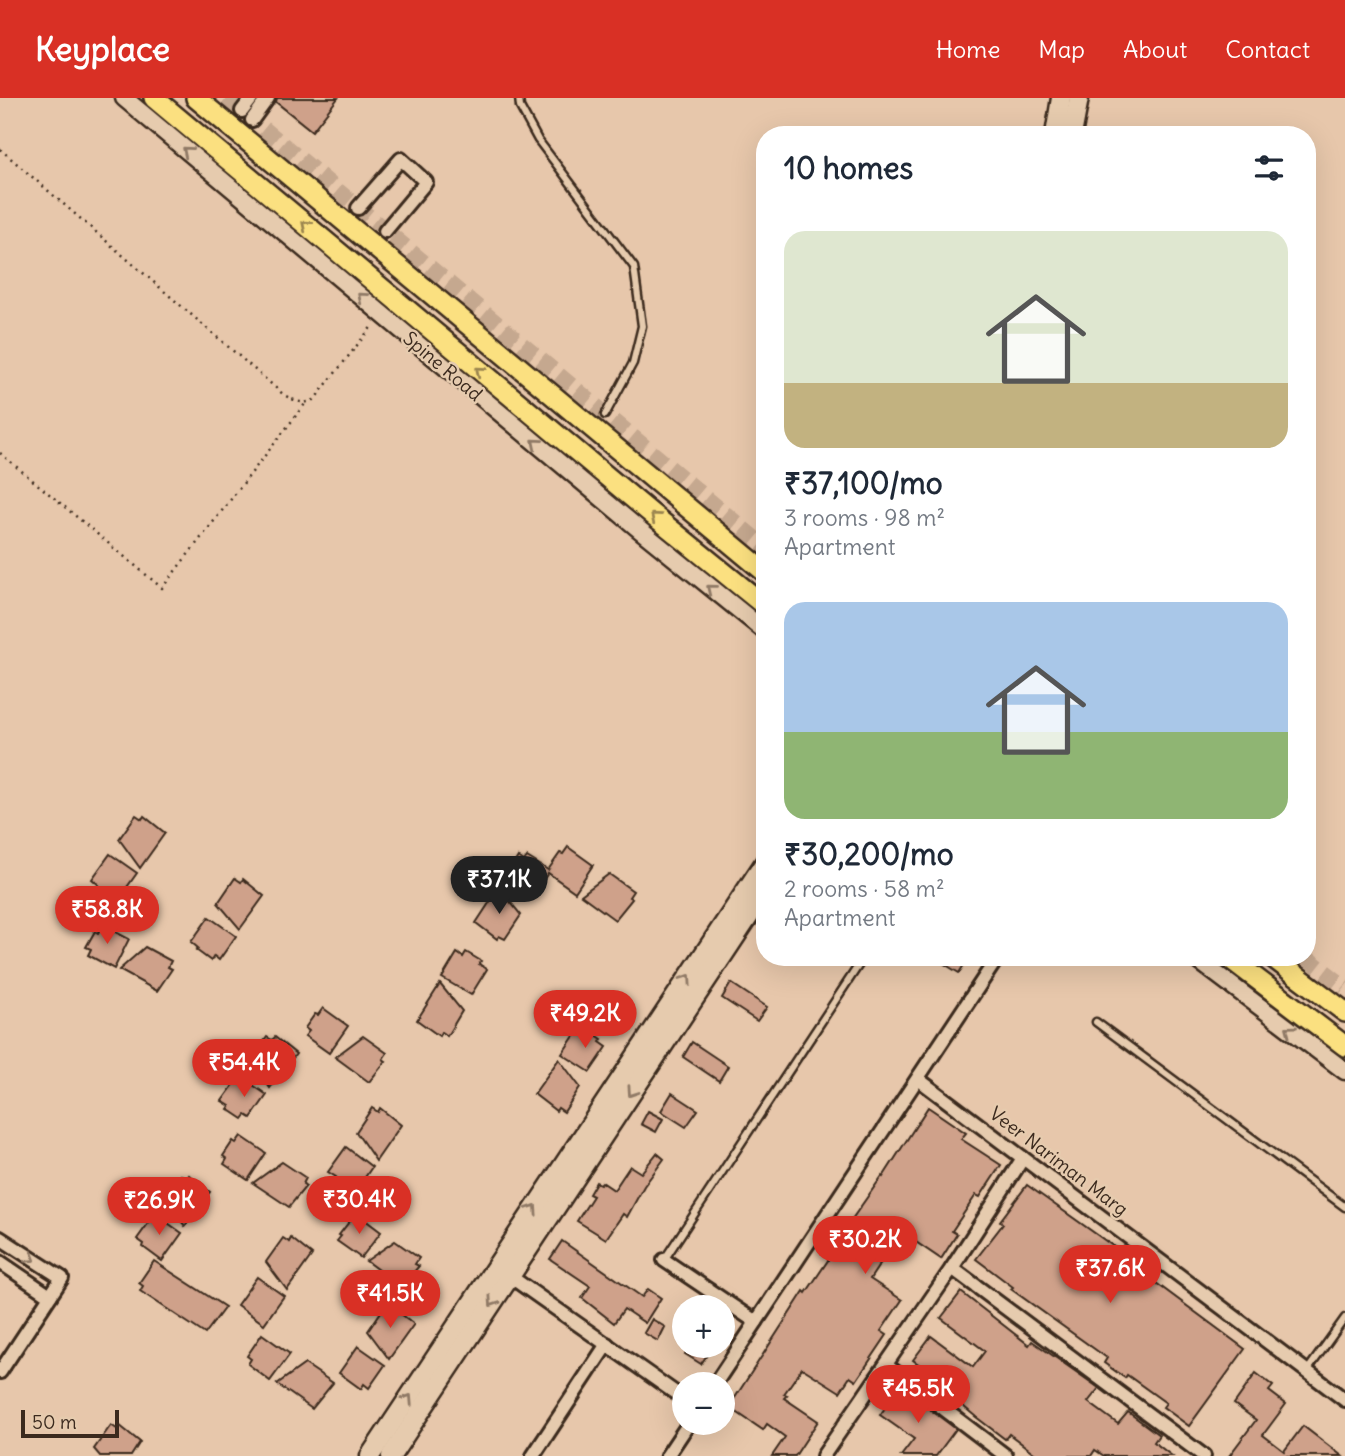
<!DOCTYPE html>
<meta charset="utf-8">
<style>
:root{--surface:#fff;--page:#f6f6f7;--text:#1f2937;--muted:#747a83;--accent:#d93025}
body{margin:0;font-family:Delius,sans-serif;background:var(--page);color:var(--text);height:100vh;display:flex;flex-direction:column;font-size:26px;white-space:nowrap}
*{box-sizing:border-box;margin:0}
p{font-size:23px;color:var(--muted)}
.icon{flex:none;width:38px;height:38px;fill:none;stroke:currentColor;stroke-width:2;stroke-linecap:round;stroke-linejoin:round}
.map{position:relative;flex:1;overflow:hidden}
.details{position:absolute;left:756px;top:28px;width:560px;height:840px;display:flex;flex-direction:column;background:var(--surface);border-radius:28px;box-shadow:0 7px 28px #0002}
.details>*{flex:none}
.fabs{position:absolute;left:672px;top:1197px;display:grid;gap:14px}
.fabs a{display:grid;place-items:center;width:63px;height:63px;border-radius:50%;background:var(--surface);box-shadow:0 7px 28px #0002;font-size:35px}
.scale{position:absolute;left:21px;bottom:18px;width:98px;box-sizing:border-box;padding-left:7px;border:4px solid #3b2a1e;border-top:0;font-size:19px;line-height:24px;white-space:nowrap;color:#3b2a1e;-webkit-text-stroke:5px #e6cbae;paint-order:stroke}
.price{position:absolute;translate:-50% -60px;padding:0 16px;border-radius:24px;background:var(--accent);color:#fff;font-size:23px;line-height:46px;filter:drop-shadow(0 2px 4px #0008)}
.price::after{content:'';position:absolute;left:50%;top:42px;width:21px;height:16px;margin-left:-10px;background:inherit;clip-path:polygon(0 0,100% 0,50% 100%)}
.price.selected{background:#222;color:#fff}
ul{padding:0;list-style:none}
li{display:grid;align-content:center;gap:14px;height:371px;padding:0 28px}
li span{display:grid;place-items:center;height:217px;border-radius:21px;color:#555}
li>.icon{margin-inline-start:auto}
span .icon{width:126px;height:126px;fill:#fffc;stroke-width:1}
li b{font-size:30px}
h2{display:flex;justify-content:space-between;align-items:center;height:84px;padding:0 28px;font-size:30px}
header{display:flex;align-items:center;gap:42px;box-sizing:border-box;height:98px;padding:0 35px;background:var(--accent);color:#fff}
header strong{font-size:33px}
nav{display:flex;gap:38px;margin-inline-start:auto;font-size:24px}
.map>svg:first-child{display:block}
.building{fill:#cfa18a;stroke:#3b2a1e;stroke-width:2}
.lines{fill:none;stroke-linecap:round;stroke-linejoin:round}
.tertiary-tunnel{stroke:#c5a88f;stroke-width:16;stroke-dasharray:16 8;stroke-linecap:butt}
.service-casing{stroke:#3b2a1e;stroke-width:11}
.minor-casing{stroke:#3b2a1e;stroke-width:18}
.tertiary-casing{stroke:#3b2a1e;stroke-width:21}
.secondary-casing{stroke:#3b2a1e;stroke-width:23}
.primary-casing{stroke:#3b2a1e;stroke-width:24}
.path{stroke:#3b2a1e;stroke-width:2.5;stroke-dasharray:2 5;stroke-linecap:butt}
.service{stroke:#e6cbae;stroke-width:6}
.minor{stroke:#e6cbae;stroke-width:12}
.tertiary{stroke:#e6cbae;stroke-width:16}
.secondary{stroke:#e6cbae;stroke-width:18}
.primary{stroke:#fbe080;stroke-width:19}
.oneway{stroke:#907a66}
.oneway2{stroke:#9b854f}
.labels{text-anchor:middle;stroke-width:5;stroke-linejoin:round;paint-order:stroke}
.street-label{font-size:19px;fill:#3b2a1e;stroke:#e6cbae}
</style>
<header>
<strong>Keyplace</strong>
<nav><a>Home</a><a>Map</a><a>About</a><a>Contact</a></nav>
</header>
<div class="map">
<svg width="1345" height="1358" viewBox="0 0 1345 1358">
<rect width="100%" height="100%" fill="#e7c7ab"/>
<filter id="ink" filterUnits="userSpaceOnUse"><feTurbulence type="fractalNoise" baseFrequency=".0143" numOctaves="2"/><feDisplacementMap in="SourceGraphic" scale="14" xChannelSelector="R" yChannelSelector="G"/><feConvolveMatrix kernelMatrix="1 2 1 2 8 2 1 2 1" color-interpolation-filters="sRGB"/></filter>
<g filter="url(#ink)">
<g class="building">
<polygon points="277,0 338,0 312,33 276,4"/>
<polygon points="136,717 142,721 144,718 165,735 140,770 119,741"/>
<polygon points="568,749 593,767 575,794 548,775 530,802 503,783 518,759 524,763 527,759 548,772 560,755 563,756"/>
<polygon points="110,756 137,775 120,799 115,795 112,799 97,789 99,787 92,781"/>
<polygon points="609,776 633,793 629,799 632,801 615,822 581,797"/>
<polygon points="235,780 241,784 243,781 264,798 240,831 218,805"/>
<polygon points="499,790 521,817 505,841 499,838 497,841 476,825"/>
<polygon points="209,819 236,838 219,862 214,858 211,863 196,852 198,850 191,844"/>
<polygon points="102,827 129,841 114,871 88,857 91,851 86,849 95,833 98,835"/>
<polygon points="145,849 171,863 168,869 172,871 157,893 119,872"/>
<polygon points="466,854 481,863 479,866 487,871 471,897 442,880 457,855 463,859"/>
<polygon points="933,859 969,859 959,875"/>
<polygon points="731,885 767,909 757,923 722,900"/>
<polygon points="440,886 462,913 447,938 441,934 439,938 417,922"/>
<polygon points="323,910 348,928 329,955 305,938 309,933 305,930 315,916 318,917"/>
<polygon points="587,931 602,941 600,944 607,949 590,974 562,956 578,932 584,935"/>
<polygon points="363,938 387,955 383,961 386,963 369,984 335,959"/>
<polygon points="267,939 272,942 275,939 296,956 270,990 250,963"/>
<polygon points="692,944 728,968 719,983 683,959"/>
<polygon points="559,961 580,989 564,1014 558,1010 556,1013 534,996"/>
<polygon points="240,978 267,997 251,1020 246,1017 243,1021 228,1011 230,1008 222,1003"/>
<polygon points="672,995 698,1012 686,1029 661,1013"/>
<polygon points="928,1009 966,1035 961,1041 1001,1067 980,1099 976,1097 952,1133 957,1136 941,1161 901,1134 870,1181 902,1202 881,1233 887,1237 856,1283 850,1279 840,1294 802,1270 784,1296 787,1297 784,1300 818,1323 795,1358 772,1358 785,1339 767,1326 763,1332 729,1309 804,1193 806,1195 839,1146 836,1144 882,1078 883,1079"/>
<polygon points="372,1010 378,1014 380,1010 401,1027 376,1063 356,1034"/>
<polygon points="648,1013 663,1021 656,1034 641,1026"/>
<polygon points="241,1038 266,1055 248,1082 224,1066 227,1061 223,1058 233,1043 236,1045"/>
<polygon points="346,1049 372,1069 357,1091 351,1088 348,1092 334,1082 336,1079 328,1074"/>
<polygon points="657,1055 664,1061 644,1088 627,1119 623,1116 606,1141 577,1123 593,1098 589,1096 596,1084 600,1086 602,1084 614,1092 630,1068 641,1075"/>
<polygon points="282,1064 306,1080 303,1086 306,1088 289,1109 253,1085"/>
<polygon points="181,1077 187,1080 189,1077 210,1094 185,1128 164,1101"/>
<polygon points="1027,1087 1124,1156 1121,1159 1245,1251 1189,1328 1163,1309 1166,1305 1127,1277 1125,1280 1104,1265 1107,1260 1011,1191 1013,1189 976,1161 1003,1126 1000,1123"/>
<polygon points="356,1115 381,1134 361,1160 337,1143 341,1138 339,1137"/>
<polygon points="155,1116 182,1135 162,1163 143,1149 144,1146 137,1141"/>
<polygon points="283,1140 289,1144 291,1140 312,1157 287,1192 266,1164"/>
<polygon points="395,1143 419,1160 415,1166 419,1168 401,1189 366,1163"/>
<polygon points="562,1143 642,1199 648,1191 661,1200 645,1225 624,1211 614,1225 582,1200 590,1188 550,1161"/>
<polygon points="154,1163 225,1209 205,1236 140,1193 143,1188 139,1185"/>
<polygon points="257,1179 284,1198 264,1226 237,1207"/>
<polygon points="961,1194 1029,1247 1032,1243 1099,1290 1088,1304 1118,1326 1128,1314 1159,1337 1154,1344 1172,1358 1104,1358 1095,1352 1091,1358 1038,1358 1009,1336 1005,1341 976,1319 951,1298 955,1293 913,1262 931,1238 973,1269 985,1253 941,1220"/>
<polygon points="385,1208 390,1212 392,1209 414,1226 389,1261 368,1233"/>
<polygon points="652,1221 665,1229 658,1243 644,1235"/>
<polygon points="262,1236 290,1256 270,1283 248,1266 251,1261 247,1258"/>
<polygon points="358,1248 385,1267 369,1290 364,1286 361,1291 339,1275"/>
<polygon points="690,1248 713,1248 701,1266 685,1256"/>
<polygon points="305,1266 333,1285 312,1311 277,1286"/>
<polygon points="1256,1275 1273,1288 1269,1293 1286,1306 1263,1337 1284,1353 1303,1328 1342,1358 1229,1358 1256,1322 1234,1306"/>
<polygon points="900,1289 956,1331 936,1358 901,1358 914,1341 880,1317"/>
<polygon points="111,1327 117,1331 119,1327 140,1344 131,1358 100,1358 94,1351"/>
</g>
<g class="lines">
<g class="tertiary-tunnel">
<polyline points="227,0 765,449"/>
<polyline points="1306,859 1345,889"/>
</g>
<g class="service-casing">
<g id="service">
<polyline points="519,0 520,9 538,42 634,169 642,228 633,265 605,317"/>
<polyline points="1096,924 1345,1109"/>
<polyline points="664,1162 864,859"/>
<polyline points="1307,1273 1345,1220"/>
</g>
</g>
<g class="minor-casing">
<g id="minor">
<polyline points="242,13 252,0"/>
<polyline points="252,22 268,0"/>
<polyline points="358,110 401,61 426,84 385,133"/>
<polyline points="918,981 1345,1302"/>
<polyline points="0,1140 62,1180 0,1274"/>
<polyline points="664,1162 756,1224"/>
<polyline points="0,1164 50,1198"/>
<polyline points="952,1170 1204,1358"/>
<polyline points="504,1174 684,1301"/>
<polyline points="886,1267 1006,1358"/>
<polyline points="715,1286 998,859"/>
<polyline points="533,1358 607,1246"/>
<polyline points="667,1358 689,1325"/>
<polyline points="823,1358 952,1170 1023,1060"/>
</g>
</g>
<g class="tertiary-casing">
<g id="tertiary">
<polyline points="124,0 640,432 765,533"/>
<polyline points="1194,859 1345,973"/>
</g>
</g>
<g class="secondary-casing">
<g id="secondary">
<polyline points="1055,37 1061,0"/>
<polyline points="1072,37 1079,0"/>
<polyline points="370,1358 765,764"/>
<polyline points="391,1358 765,794"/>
</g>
</g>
<g class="primary-casing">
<g id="primary">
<polyline points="154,0 653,417 765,508"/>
<polyline points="196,0 765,474"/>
<polyline points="1228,859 1345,948"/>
<polyline points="1272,859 1345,914"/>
</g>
</g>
<g class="path">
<path d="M0,51L284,297C296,303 302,307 314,302L373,227"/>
<polyline points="0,355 162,490 305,306"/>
</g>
<use href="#service" class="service"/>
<use href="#minor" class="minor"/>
<use href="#tertiary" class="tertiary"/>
<use href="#secondary" class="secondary"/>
<use href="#primary" class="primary"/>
</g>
<defs><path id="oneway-chevron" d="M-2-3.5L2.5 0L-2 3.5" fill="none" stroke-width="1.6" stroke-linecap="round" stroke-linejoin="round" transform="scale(1.75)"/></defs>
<g class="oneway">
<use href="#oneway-chevron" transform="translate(187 53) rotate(-140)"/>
<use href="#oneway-chevron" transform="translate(362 199) rotate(-140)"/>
<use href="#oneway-chevron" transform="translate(536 345) rotate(-140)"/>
<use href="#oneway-chevron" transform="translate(711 491) rotate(-141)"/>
<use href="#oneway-chevron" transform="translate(687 881) rotate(-56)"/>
<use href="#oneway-chevron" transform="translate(1290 932) rotate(-143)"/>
<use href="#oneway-chevron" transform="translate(632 994) rotate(124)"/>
<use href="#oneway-chevron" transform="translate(533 1111) rotate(-56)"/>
<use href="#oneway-chevron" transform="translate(31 1160) rotate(32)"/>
<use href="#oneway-chevron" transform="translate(493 1204) rotate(124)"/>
<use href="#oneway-chevron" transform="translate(408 1301) rotate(-57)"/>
</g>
<g class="oneway2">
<use href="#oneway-chevron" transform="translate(306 127) rotate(-140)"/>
<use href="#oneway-chevron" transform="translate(480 273) rotate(-140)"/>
<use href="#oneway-chevron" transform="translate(655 419) rotate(-140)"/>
</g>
</g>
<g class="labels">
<g class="street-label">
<text transform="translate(443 268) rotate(40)" y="7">Spine Road</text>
<text transform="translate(1059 1063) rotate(37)" y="7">Veer Nariman Marg</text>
</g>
</g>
</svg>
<div class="fabs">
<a>+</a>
<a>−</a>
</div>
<div class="scale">50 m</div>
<b class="price selected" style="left:499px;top:818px">₹37.1K</b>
<b class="price" style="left:107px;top:848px">₹58.8K</b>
<b class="price" style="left:585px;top:952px">₹49.2K</b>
<b class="price" style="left:244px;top:1001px">₹54.4K</b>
<b class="price" style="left:359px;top:1138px">₹30.4K</b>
<b class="price" style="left:159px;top:1139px">₹26.9K</b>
<b class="price" style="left:865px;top:1178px">₹30.2K</b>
<b class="price" style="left:1110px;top:1207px">₹37.6K</b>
<b class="price" style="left:390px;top:1232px">₹41.5K</b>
<b class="price" style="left:918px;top:1327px">₹45.5K</b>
<section class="details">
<h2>10 homes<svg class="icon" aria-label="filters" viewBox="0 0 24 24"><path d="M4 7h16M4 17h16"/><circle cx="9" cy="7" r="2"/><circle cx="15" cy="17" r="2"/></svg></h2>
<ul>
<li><span style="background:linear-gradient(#dfe7d0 70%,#c2b280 0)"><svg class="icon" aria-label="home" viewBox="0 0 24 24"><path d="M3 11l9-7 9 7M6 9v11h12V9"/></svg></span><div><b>₹37,100/mo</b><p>3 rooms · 98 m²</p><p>Apartment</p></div></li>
<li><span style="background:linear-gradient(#a9c7e8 60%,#8fb573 0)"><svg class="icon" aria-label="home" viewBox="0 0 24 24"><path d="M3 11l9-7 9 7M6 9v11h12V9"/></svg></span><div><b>₹30,200/mo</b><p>2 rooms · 58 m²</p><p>Apartment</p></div></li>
</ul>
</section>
</div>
